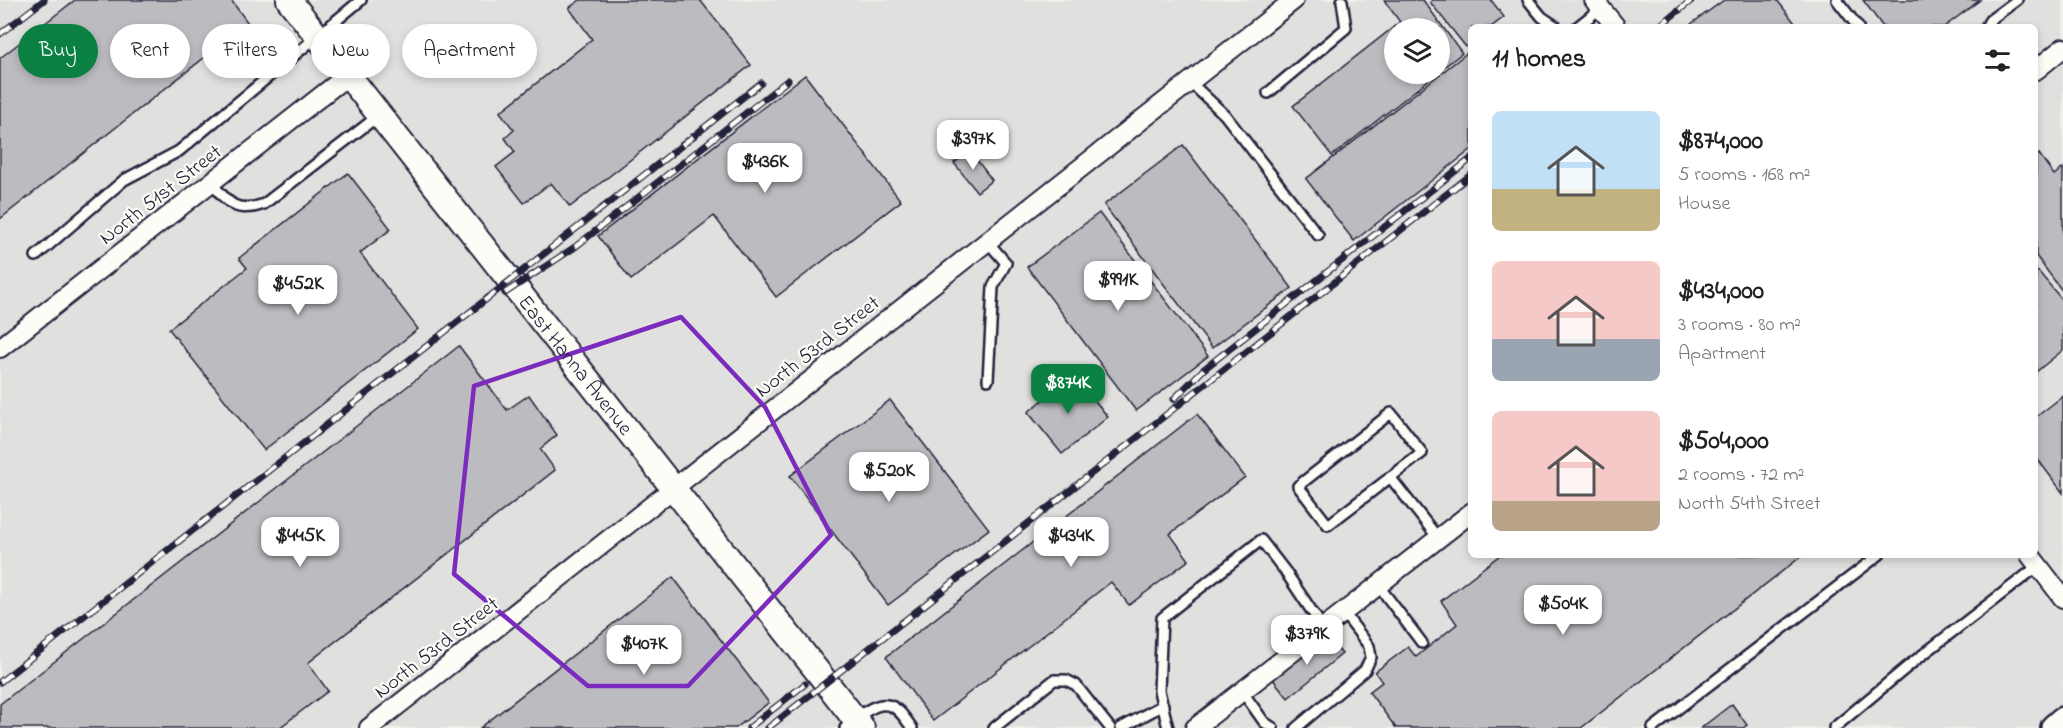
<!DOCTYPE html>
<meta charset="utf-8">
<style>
:root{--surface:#fff;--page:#f6f6f6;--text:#222;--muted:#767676;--accent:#0b8043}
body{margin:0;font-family:"Indie Flower",sans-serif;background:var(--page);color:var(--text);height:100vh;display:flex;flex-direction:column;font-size:22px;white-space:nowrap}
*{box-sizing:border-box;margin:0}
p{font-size:20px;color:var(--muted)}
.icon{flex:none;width:33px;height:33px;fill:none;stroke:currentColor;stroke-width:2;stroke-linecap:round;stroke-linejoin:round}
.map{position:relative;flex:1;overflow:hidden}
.details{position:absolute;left:1468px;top:24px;width:570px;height:534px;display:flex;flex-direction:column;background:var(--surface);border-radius:9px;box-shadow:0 3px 9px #0003}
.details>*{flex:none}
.guide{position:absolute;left:18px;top:24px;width:570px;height:54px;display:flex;gap:12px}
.buttons{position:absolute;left:1384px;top:18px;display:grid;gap:12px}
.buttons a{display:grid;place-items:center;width:66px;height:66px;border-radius:50%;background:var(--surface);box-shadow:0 3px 9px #0003;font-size:30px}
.price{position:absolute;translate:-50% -51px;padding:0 14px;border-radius:12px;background:#fff;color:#222;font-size:20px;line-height:39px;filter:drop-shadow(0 2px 3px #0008)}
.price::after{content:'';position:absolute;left:50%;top:36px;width:18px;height:14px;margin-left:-9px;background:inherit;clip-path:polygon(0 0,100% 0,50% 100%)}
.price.current{background:var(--accent);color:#fff}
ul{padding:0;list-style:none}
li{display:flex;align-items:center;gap:18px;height:150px;padding:0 24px}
li span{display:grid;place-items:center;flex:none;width:168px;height:120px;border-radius:9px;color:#555}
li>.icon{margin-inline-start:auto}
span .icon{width:72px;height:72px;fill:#fffc;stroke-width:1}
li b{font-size:26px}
h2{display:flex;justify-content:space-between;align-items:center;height:72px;padding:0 24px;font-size:26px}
.pill{padding:0 21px;border-radius:27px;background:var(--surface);box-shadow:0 3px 9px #0003;font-size:21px;line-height:54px}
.pill.current{background:var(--accent);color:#fff}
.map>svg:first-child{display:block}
.built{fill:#e0e0df;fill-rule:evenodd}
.building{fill:#bcbcc0;stroke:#22223b;stroke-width:1.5}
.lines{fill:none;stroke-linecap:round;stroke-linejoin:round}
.lane-casing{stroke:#22223b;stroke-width:14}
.street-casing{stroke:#22223b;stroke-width:22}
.secondary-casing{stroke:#22223b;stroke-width:28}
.primary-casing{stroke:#22223b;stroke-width:32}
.lane{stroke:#fdfcf7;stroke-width:9}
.street{stroke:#fdfcf7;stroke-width:18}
.secondary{stroke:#fdfcf7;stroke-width:24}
.primary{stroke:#fdfcf7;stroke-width:27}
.rail-casing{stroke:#22223b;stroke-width:7}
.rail{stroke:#fdfcf7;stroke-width:4.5;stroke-dasharray:14;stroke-linecap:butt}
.marked{fill:none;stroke:#7b2cbf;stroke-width:4.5;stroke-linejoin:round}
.labels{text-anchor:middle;stroke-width:4.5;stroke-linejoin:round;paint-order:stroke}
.street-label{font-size:21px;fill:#22223b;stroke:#fdfcf7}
</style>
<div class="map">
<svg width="2063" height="728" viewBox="0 0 2063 728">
<rect width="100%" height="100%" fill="#f0efec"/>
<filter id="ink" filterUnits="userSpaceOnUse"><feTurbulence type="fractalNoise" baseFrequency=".0167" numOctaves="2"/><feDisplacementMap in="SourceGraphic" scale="12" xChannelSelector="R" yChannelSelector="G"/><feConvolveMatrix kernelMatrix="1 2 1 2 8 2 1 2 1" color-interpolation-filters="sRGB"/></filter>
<g filter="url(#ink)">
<path class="built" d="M0,0H2063V728H0ZM1472,27H2036V555H1472ZM1395,28H1440V74H1395Z"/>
<g class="building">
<polygon points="75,0 231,0 248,23 0,219 0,58"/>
<polygon points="580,0 700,0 751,65 570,207 551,183 524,203 496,167 515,152 505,138 514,130 500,112 592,39 569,8"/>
<polygon points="1384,0 1423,0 1462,53 1440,70 1440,28 1395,28 1395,74 1436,74 1332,156 1293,106 1400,22"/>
<polygon points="1433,0 1491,0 1504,17 1491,27 1472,27 1472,43 1466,47 1430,2"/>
<polygon points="1724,0 1777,0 1798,27 1687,27"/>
<polygon points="1863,0 1980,0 1944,27 1883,27"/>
<polygon points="1472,49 1472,149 1354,241 1306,179"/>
<polygon points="805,75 901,201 776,297 714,216 631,280 598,236"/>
<polygon points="1183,145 1292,288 1212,348 1104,205"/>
<polygon points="970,151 992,180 977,192 954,163"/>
<polygon points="2039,154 2054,175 2063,168 2063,292 2036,256 2036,157"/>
<polygon points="348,173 391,229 360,253 418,329 264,450 169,329 247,268 239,258"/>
<polygon points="1099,213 1208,356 1136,411 1027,267"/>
<polygon points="2038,271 2063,301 2063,350 2036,372 2036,273"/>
<polygon points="459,346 507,410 529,395 557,435 540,449 555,470 308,663 328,691 279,728 0,728 0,704"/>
<polygon points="1074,375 1108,417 1062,454 1028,412"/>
<polygon points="2063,396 2063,493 2036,457 2036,417"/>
<polygon points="890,400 989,529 888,605 790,476"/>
<polygon points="1197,414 1245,477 1170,534 1189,560 1129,605 1111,582 933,721 886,657"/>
<polygon points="1500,555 1803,555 1581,728 1396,728 1369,692 1382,682 1375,672 1408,647 1416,657 1457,624 1441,601"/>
<polygon points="673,577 769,703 767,704 736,728 480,728"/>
<polygon points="1326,635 1342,654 1288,698 1272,678"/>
<polygon points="1732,704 1747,725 1743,728 1701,728"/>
</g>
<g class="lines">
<g class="lane-casing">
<g id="lane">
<polyline points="1528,0 1542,17 1557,27"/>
<polyline points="1837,0 1858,27"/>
<polyline points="1577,27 1601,8"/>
<polyline points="1986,27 1990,20 2017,0"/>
<polyline points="1190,82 1225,115 1318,235"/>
<polyline points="1268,93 1346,28 1342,1"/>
<path d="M211,182C228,203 236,214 264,204L378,116"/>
<polyline points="987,241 1006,263 993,287 988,380"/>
<polyline points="36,256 124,180 179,151 361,0"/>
<polygon points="1391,413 1422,453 1328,525 1298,486"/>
<polyline points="1390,477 1438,538"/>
<polyline points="1378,585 1422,643"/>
<polyline points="1242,691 1264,722 1273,728"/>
<path d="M845,728C854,720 873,702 887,705C898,706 906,720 912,728"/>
<polyline points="994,728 1054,680 1066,680 1076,685 1110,728"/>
<polyline points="1121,728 1163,705"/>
<polyline points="1168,728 1159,691 1162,618 1261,540 1285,571 1323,628"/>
<polyline points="1296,728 1365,670 1371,657 1369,646 1343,612"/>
<polyline points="1653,728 1879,555"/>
<polyline points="1834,728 1912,663 2038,566"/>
</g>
</g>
<g class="street-casing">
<g id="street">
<polyline points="1594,0 1616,27"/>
<polyline points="2036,70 2063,48"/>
<polyline points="0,348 348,75"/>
<polyline points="2030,555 2063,598"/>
<polyline points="369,728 1294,0"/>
<polyline points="1195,728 1472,512"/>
</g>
</g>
<g class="secondary-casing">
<g id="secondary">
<path id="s1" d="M289,0L862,728"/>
</g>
</g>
<g class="primary-casing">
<polyline id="primary" points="2055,728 2063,721"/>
</g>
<use href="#lane" class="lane"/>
<use href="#street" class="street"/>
<use href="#secondary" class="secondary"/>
<use href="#primary" class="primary"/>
<g class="rail-casing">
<g id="rail">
<polyline points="1658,27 1692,0"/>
<polyline points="0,34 44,0"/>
<polyline points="505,293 575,247 788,80"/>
<polyline points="1174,399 1204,369 1472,158"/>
<polyline points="0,682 761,83"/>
<polyline points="749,728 805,684"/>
<polyline points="768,728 1472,174"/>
</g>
</g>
<use href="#rail" class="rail"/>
</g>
</g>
<path class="marked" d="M681,317L765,407L831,535L688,686H588L454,574L474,386Z"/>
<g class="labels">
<g class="street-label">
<text transform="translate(160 194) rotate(-38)" y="7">North 51st Street</text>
<text transform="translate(817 346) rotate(-38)" y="7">North 53rd Street</text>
<text dy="7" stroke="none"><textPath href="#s1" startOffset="464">East Hanna Avenue</textPath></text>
<text transform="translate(436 647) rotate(-38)" y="7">North 53rd Street</text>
</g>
</g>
</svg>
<div class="buttons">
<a><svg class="icon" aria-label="layers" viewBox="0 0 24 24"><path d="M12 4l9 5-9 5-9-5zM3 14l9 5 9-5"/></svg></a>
</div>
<b class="price" style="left:973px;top:171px">$397K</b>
<b class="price" style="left:765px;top:194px">$436K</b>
<b class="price" style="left:1118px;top:312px">$991K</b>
<b class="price" style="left:298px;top:316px">$452K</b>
<b class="price current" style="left:1068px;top:415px">$874K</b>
<b class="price" style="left:889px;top:503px">$520K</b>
<b class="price" style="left:300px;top:568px">$445K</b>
<b class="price" style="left:1071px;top:568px">$434K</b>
<b class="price" style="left:1563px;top:636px">$504K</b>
<b class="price" style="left:1307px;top:666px">$379K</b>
<b class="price" style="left:644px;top:676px">$407K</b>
<div class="guide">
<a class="pill current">Buy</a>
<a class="pill">Rent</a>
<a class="pill">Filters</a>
<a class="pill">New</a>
<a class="pill">Apartment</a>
</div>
<section class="details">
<h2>11 homes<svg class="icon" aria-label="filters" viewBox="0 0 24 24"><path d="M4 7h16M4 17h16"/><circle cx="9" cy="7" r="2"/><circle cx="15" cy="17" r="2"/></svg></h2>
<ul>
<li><span style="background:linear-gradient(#bfe0f5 65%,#c2b280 0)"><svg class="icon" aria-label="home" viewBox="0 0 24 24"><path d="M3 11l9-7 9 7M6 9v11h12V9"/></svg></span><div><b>$874,000</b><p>5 rooms · 168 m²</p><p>House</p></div></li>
<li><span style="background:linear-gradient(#f6c9c9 65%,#9aa5b1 0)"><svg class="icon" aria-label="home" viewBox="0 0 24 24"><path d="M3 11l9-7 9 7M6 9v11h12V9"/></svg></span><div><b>$434,000</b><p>3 rooms · 80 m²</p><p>Apartment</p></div></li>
<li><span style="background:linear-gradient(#f6c9c9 75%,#b9a48a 0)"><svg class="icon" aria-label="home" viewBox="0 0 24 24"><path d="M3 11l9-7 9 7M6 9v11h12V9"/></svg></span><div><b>$504,000</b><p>2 rooms · 72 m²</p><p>North 54th Street</p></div></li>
</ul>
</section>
</div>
